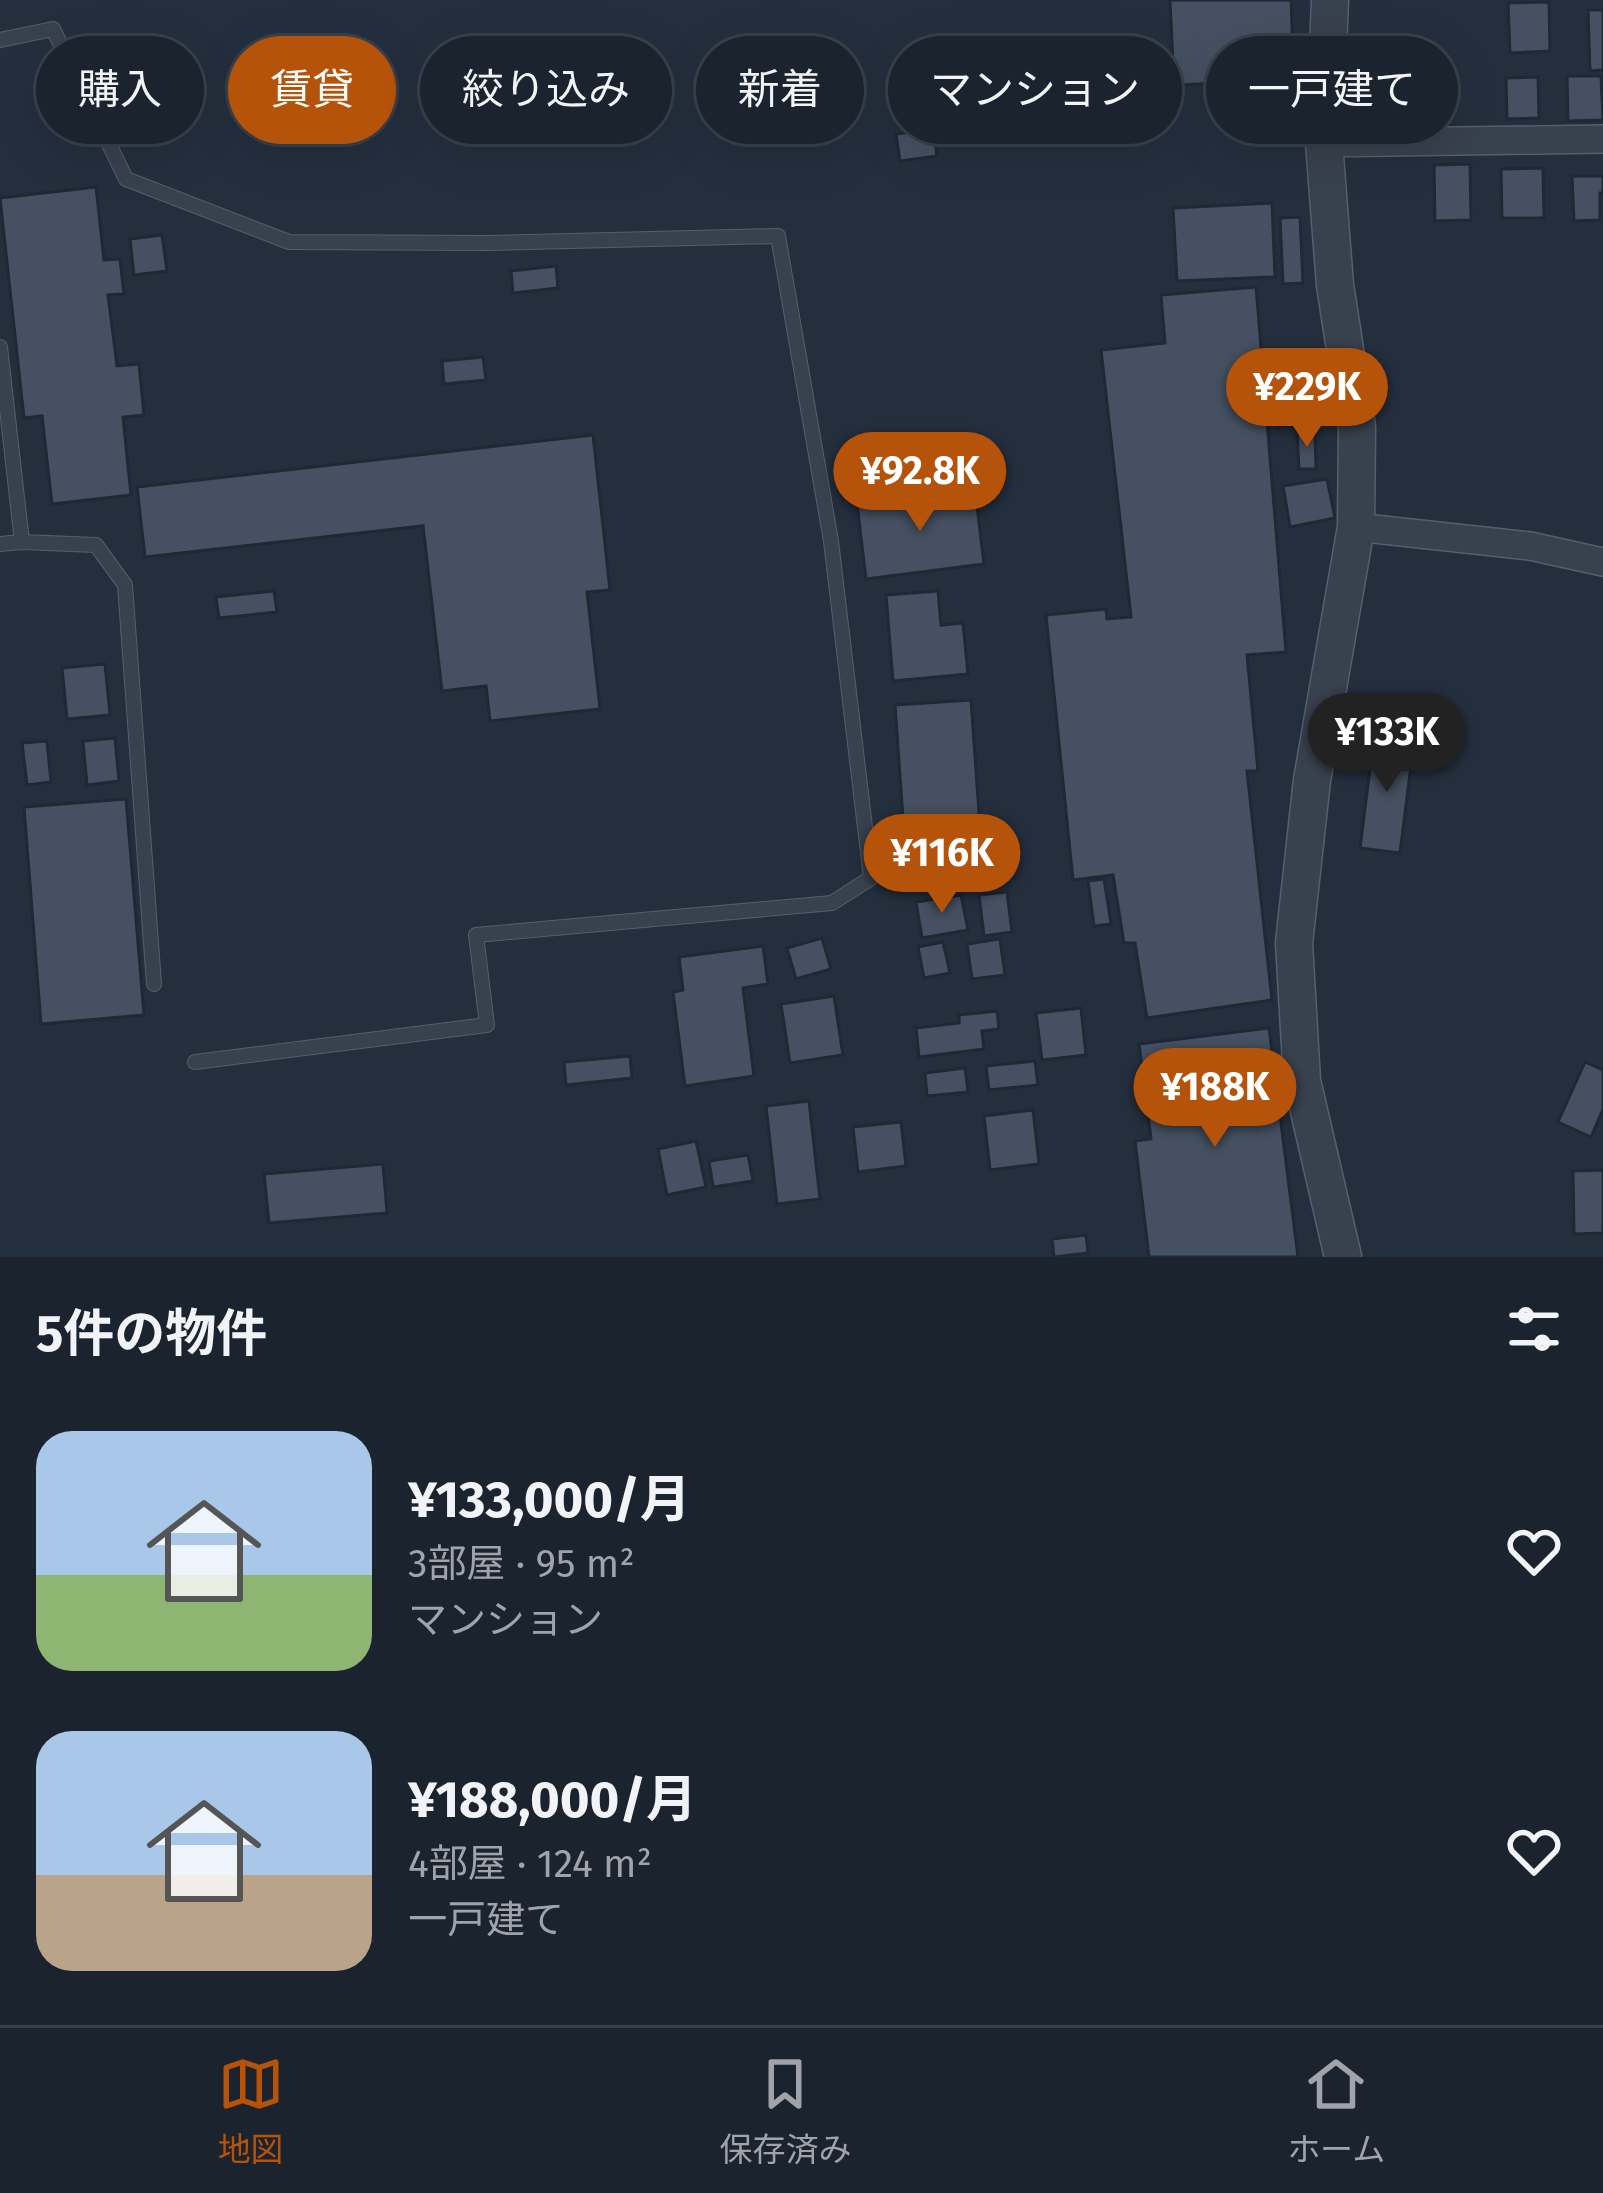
<!DOCTYPE html>
<html lang="ja">
<meta charset="utf-8">
<style>
:root{--surface:#1b232e;--page:#242b36;--text:#f1f3f6;--muted:#a0a4aa;--line:#39404a;--accent:#b45309}
body{margin:0;font-family:"Fira Sans","Noto Sans JP",sans-serif;background:var(--page);color:var(--text);height:100vh;display:flex;flex-direction:column;font-size:45px;white-space:nowrap}
*{box-sizing:border-box;margin:0}
p{font-size:39px;color:var(--muted)}
.icon{flex:none;width:66px;height:66px;fill:none;stroke:currentColor;stroke-width:2;stroke-linecap:round;stroke-linejoin:round}
.map{position:relative;height:1257px;overflow:hidden}
.panel{display:flex;flex-direction:column;background:var(--surface);flex:1}
.panel>*{flex:none}
.banner{position:absolute;left:36px;top:36px;width:1533px;height:108px;display:flex;gap:24px}
.price{position:absolute;translate:-50% -102px;padding:0 27px;border-radius:42px;background:var(--accent);color:#fff;font-size:39px;line-height:78px;filter:drop-shadow(0 3px 6px #0008)}
.price::after{content:'';position:absolute;left:50%;top:72px;width:36px;height:27px;margin-left:-18px;background:inherit;clip-path:polygon(0 0,100% 0,50% 100%)}
.price.active{background:#222;color:#fff}
ul{padding:0;list-style:none}
li{display:flex;align-items:center;gap:36px;height:300px;padding:0 36px}
li span{display:grid;place-items:center;flex:none;width:336px;height:240px;border-radius:36px;color:#555}
li>.icon{margin-inline-start:auto}
span .icon{width:144px;height:144px;fill:#fffc;stroke-width:1}
li b{font-size:51px}
h2{display:flex;justify-content:space-between;align-items:center;height:144px;padding:0 36px;font-size:51px}
.chip{padding:0 42px;border-radius:54px;background:var(--surface);box-shadow:0 12px 48px #0002,0 0 0 3px var(--line);font-size:42px;line-height:108px}
.chip.active{background:var(--accent);color:#fff}
.tab-bar{display:flex;justify-content:space-around;align-items:center;height:168px;border-top:3px solid var(--line);background:var(--surface);font-size:33px;color:var(--muted)}
.tab-bar a{display:grid;justify-items:center;gap:6px}
.tab-bar .active{color:var(--accent)}
.map>svg:first-child{display:block}
.building{fill:#455162;stroke:#1f2835;stroke-width:3}
.lines{fill:none;stroke-linecap:round;stroke-linejoin:round}
.service-casing{stroke:#565f6c;stroke-width:16}
.minor-casing{stroke:#565f6c;stroke-width:30}
.tertiary-casing{stroke:#565f6c;stroke-width:39}
.service{stroke:#38414e;stroke-width:14}
.minor{stroke:#38414e;stroke-width:27}
.tertiary{stroke:#38414e;stroke-width:36}
</style>
<div class="map">
<svg width="1603" height="1257" viewBox="0 0 1603 1257">
<rect width="100%" height="100%" fill="#242f3e"/>
<g class="building">
<polygon points="1170,0 1291,0 1294,80 1174,85"/>
<polygon points="1549,2 1550,51 1510,53 1508,3"/>
<polygon points="1588,10 1603,10 1603,70 1590,71"/>
<polygon points="1419,76 1420,124 1382,125 1381,77"/>
<polygon points="1567,76 1601,76 1603,120 1568,121"/>
<polygon points="1538,77 1539,118 1507,119 1506,78"/>
<polygon points="933,129 937,156 900,161 896,134"/>
<polygon points="1470,164 1471,220 1435,221 1434,165"/>
<polygon points="1543,168 1544,218 1502,218 1501,169"/>
<polygon points="1572,176 1603,176 1603,193 1600,193 1600,220 1574,221"/>
<polygon points="96,187 104,260 120,259 124,294 108,295 117,366 139,364 144,415 123,417 131,495 52,504 42,416 24,418 0,198"/>
<polygon points="1272,203 1275,277 1177,281 1173,208"/>
<polygon points="1300,217 1303,283 1283,284 1280,218"/>
<polygon points="162,235 167,271 134,275 130,239"/>
<polygon points="556,266 558,288 513,293 511,271"/>
<polygon points="1256,287 1286,652 1247,655 1258,771 1247,771 1272,1000 1147,1018 1135,943 1124,943 1113,875 1073,880 1046,615 1106,609 1107,619 1131,617 1101,350 1165,343 1161,295"/>
<polygon points="1299,351 1300,384 1288,384 1286,352"/>
<polygon points="483,357 486,380 444,384 442,361"/>
<polygon points="1302,387 1304,426 1279,427 1278,388"/>
<polygon points="1315,431 1316,469 1299,469 1297,432"/>
<polygon points="593,435 610,590 587,592 600,709 490,721 486,686 442,691 423,526 145,557 137,487"/>
<polygon points="1327,479 1335,518 1290,527 1283,486"/>
<polygon points="975,489 984,564 866,579 857,504"/>
<polygon points="274,591 277,612 219,618 216,597"/>
<polygon points="938,591 941,625 963,623 968,674 893,681 886,595"/>
<polygon points="105,664 110,715 67,719 62,668"/>
<polygon points="971,700 982,856 906,861 895,705"/>
<polygon points="1374,737 1414,742 1400,853 1360,848"/>
<polygon points="115,738 119,781 87,785 83,741"/>
<polygon points="47,741 51,782 27,785 22,743"/>
<polygon points="126,799 144,1015 41,1024 24,807"/>
<polygon points="1104,879 1111,924 1094,926 1088,881"/>
<polygon points="1007,892 1012,932 984,936 979,895"/>
<polygon points="961,895 968,930 922,938 916,902"/>
<polygon points="822,938 831,969 796,979 787,948"/>
<polygon points="1000,939 1005,975 972,979 967,944"/>
<polygon points="943,942 950,973 924,978 918,947"/>
<polygon points="763,946 768,984 743,988 754,1076 685,1086 673,992 683,990 679,957"/>
<polygon points="834,996 843,1055 790,1063 781,1004"/>
<polygon points="1081,1008 1086,1055 1042,1060 1036,1013"/>
<polygon points="997,1011 999,1029 982,1031 984,1049 919,1057 916,1028 959,1023 959,1015"/>
<polygon points="1269,1028 1298,1257 1149,1257 1135,1141 1151,1139 1139,1044"/>
<polygon points="630,1056 632,1078 566,1085 564,1062"/>
<polygon points="1035,1061 1038,1085 989,1090 986,1066"/>
<polygon points="1585,1062 1603,1070 1603,1109 1591,1137 1558,1122"/>
<polygon points="965,1068 968,1092 927,1096 925,1073"/>
<polygon points="809,1101 820,1199 777,1204 766,1106"/>
<polygon points="1033,1110 1039,1164 990,1170 984,1116"/>
<polygon points="901,1122 906,1166 858,1172 853,1127"/>
<polygon points="696,1141 706,1187 667,1195 658,1149"/>
<polygon points="748,1155 753,1181 713,1187 709,1161"/>
<polygon points="383,1164 387,1213 269,1223 264,1174"/>
<polygon points="1603,1170 1603,1233 1574,1234 1573,1171"/>
<polygon points="1086,1235 1088,1253 1054,1257 1052,1239"/>
</g>
<g class="lines">
<g class="service-casing">
<g id="service">
<polyline points="0,40 53,29 126,179 289,242 488,243 778,236 831,541 871,878 832,903 476,935 487,1025 195,1062"/>
<polyline points="0,347 22,542"/>
<polyline points="0,544 22,542 96,545 125,585 154,984"/>
</g>
</g>
<g class="minor-casing">
<g id="minor">
<polyline points="1324,143 1603,139"/>
<polyline points="1356,527 1530,546 1603,562"/>
</g>
</g>
<g class="tertiary-casing">
<polyline id="tertiary" points="1330,0 1324,143 1335,285 1357,427 1356,527 1312,780 1294,943 1302,1081 1343,1257"/>
</g>
<use href="#service" class="service"/>
<use href="#minor" class="minor"/>
<use href="#tertiary" class="tertiary"/>
</g>
</svg>
<b class="price" style="left:1307px;top:450px">¥229K</b>
<b class="price" style="left:920px;top:534px">¥92.8K</b>
<b class="price active" style="left:1387px;top:795px">¥133K</b>
<b class="price" style="left:942px;top:916px">¥116K</b>
<b class="price" style="left:1215px;top:1150px">¥188K</b>
<div class="banner">
<a class="chip">購入</a>
<a class="chip active">賃貸</a>
<a class="chip">絞り込み</a>
<a class="chip">新着</a>
<a class="chip">マンション</a>
<a class="chip">一戸建て</a>
</div>
</div>
<section class="panel">
<h2>5件の物件<svg class="icon" aria-label="filters" viewBox="0 0 24 24"><path d="M4 7h16M4 17h16"/><circle cx="9" cy="7" r="2"/><circle cx="15" cy="17" r="2"/></svg></h2>
<ul>
<li><span style="background:linear-gradient(#a9c7e8 60%,#8fb573 0)"><svg class="icon" aria-label="home" viewBox="0 0 24 24"><path d="M3 11l9-7 9 7M6 9v11h12V9"/></svg></span><div><b>¥133,000/月</b><p>3部屋 · 95 m²</p><p>マンション</p></div><svg class="icon" aria-label="heart" viewBox="0 0 24 24"><path d="M12 20l-8-8c-3-5 5-10 8-4 3-6 11-1 8 4z"/></svg></li>
<li><span style="background:linear-gradient(#a9c7e8 60%,#b9a48a 0)"><svg class="icon" aria-label="home" viewBox="0 0 24 24"><path d="M3 11l9-7 9 7M6 9v11h12V9"/></svg></span><div><b>¥188,000/月</b><p>4部屋 · 124 m²</p><p>一戸建て</p></div><svg class="icon" aria-label="heart" viewBox="0 0 24 24"><path d="M12 20l-8-8c-3-5 5-10 8-4 3-6 11-1 8 4z"/></svg></li>
</ul>
</section>
<nav class="tab-bar">
<a class="active"><svg class="icon" aria-label="map" viewBox="0 0 24 24"><path d="M3 6l6-2 6 2 6-2v14l-6 2-6-2-6 2zM9 4v14M15 6v14"/></svg>地図</a>
<a><svg class="icon" aria-label="saved" viewBox="0 0 24 24"><path d="M7 4h10v16l-5-4-5 4z"/></svg>保存済み</a>
<a><svg class="icon" aria-label="home" viewBox="0 0 24 24"><path d="M3 11l9-7 9 7M6 9v11h12V9"/></svg>ホーム</a>
</nav>
